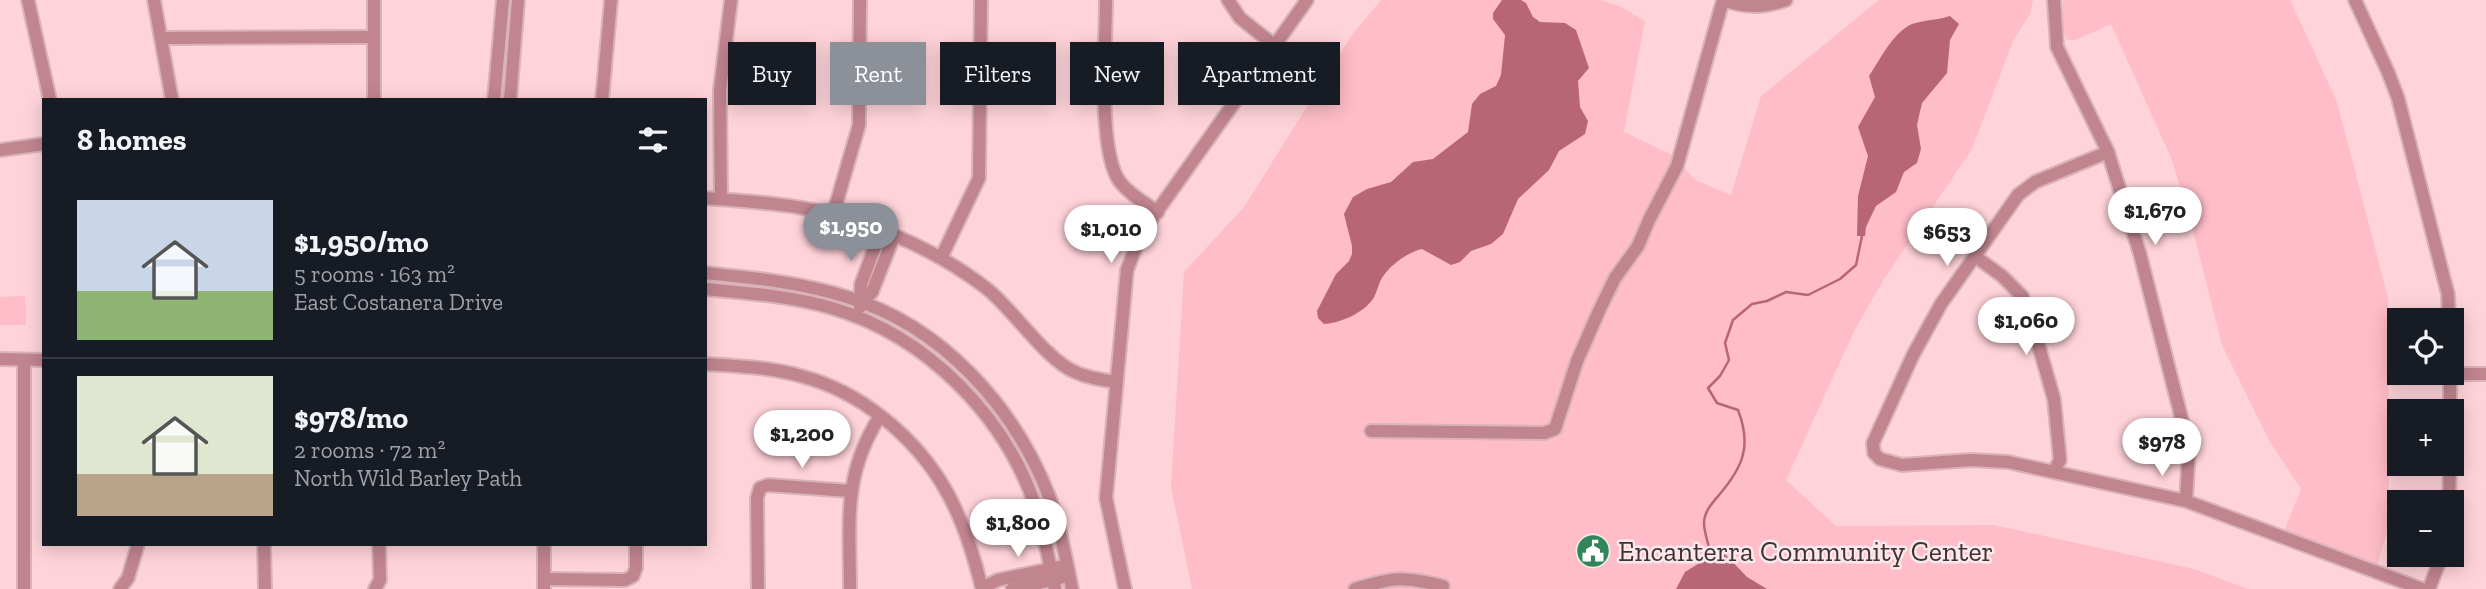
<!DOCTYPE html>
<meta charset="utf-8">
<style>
:root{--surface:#171b24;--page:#242831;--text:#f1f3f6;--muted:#9ea1a6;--line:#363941;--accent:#8c9099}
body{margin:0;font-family:"Zilla Slab",serif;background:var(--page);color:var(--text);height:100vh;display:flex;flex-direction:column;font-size:26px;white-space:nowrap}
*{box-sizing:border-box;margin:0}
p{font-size:23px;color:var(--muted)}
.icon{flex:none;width:38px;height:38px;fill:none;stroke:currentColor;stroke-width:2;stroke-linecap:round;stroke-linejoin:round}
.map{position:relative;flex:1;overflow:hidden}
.drawer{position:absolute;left:42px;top:98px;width:665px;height:448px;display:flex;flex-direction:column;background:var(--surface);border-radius:0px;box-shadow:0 4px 18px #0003}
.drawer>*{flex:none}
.guide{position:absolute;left:728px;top:42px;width:665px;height:63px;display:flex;gap:14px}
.controls{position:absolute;left:2387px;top:308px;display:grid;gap:14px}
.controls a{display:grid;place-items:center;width:77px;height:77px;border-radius:0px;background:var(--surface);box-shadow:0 4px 18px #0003;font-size:35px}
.price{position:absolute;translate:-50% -60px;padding:0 16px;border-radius:24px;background:#fff;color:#222;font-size:23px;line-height:46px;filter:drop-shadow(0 2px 4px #0008)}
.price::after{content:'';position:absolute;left:50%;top:42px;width:21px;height:16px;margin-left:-10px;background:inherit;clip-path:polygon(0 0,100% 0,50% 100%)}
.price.on{background:var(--accent);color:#fff}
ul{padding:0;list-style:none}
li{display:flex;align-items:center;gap:21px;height:175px;padding:0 35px}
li+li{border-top:2px solid var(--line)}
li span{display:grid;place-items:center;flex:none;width:196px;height:140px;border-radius:0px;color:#555}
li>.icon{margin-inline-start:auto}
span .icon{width:84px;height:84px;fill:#fffc;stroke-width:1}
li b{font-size:30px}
h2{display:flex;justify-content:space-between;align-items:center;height:84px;padding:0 35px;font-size:30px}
.tag{padding:0 24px;border-radius:0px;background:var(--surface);box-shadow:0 4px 18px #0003;font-size:24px;line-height:63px}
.tag.on{background:var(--accent);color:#fff}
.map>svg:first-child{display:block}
.green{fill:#febdc8}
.water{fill:#b86677}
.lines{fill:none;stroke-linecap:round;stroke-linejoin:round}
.stream{stroke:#b86677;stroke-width:2.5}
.minor-casing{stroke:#d9b3b9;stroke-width:16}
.minor{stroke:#c18590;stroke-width:12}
.labels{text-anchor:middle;stroke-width:5;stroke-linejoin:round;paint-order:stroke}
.poi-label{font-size:28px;fill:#413133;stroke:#fae8eb;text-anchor:start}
</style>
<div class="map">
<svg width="2486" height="589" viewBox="0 0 2486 589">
<rect width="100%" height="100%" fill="#ffd3da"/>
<g class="green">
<polygon points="1381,0 1600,0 1619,6 1645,21 1624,132 1672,155 1695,180 1731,195 1761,96 1879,0 2033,0 2030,14 2013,41 1972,149 1884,279 1854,331 1786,480 1836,526 1994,525 2194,569 2248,589 1192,589 1171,487 1184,272 1244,207 1352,35"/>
<polygon points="2063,0 2290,0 2337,102 2388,298 2389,525 2377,566 2284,532 2301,489 2270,442 2222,345 2189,215 2171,158 2111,24 2076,40 2067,40 2062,28"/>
<polygon points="25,296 26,325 0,325 0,297"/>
</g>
<g class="water">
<path d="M1502,0H1521L1526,3L1533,17L1540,22L1565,23L1576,30L1589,68L1578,81L1580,107L1588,121L1585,134L1559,151L1549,170L1518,199L1503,234L1491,244L1471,251L1460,262L1451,265L1422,249C1408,252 1390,265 1382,278C1378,284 1377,293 1373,299C1363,313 1341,323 1324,324L1318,318L1317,311L1336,274L1349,261L1352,254V246L1344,214L1353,197L1367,189L1391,182L1413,162L1433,159L1468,132L1472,104L1480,94L1496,86L1501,75L1505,35L1493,19V13Z"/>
<path d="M1950,16L1959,24L1950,40L1947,73L1922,103L1917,125L1921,149L1917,163L1904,172L1896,192L1876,206L1866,227L1865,236H1857L1858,196L1868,156L1858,127L1875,97L1869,76C1880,60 1893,32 1912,24C1924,20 1938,20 1950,16Z"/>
<polygon points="1717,552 1725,554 1747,577 1767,589 1676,589 1685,572"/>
</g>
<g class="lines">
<path class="stream" d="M1711,555C1709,545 1704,533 1704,523C1704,512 1712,503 1719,495C1743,467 1752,446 1738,410L1717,403L1708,388L1720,376L1729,360L1725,343L1733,320L1752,304L1767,301L1786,292L1808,295L1840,279L1856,265L1862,236"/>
<g class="minor-casing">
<g id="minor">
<polyline points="28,0 50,100"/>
<polyline points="154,0 172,100"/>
<polyline points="374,0 374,100"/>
<path d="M1106,0C1106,41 1097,151 1120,182C1130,195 1145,203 1158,212"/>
<polyline points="1228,0 1240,18 1274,45"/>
<path d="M1723,0C1746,8 1764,8 1786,0"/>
<polyline points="2054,0 2057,47 2108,152 2140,254 2189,448 2186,501"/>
<polyline points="2355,0 2388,72 2398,98 2443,275 2448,294 2449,320"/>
<polyline points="162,38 374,37"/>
<polyline points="494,100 503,0"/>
<polyline points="510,100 518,0"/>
<polyline points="602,100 611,0"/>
<polyline points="0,150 44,144"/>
<polyline points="2108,152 2035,182 2018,195 1941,304 1913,355 1873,443 1874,453 1880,459 1902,465 1971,460 2008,462 2186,501 2422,589"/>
<path d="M705,198C747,201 791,204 832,214C886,228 942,254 986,288C1013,309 1046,360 1075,372C1088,378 1102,380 1116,382"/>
<polyline points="721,199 720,90 731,0"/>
<polyline points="833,215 859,125 860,0"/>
<polyline points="1976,257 2002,276 2022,296 2031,319 2054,399 2060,460 2054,471"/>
<polyline points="941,258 979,178 981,0"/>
<path d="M705,273C753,278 800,282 847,297C942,326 1014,406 1049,496C1060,526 1066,558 1072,589"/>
<path d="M705,289C748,293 791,296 832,308C927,336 1007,417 1037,511C1045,536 1049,563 1055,589"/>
<polyline points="862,302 872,292 894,236"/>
<polyline points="860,307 861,284 881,231"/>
<polyline points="0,359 44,360"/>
<path d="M705,364C737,366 770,367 801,376C831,384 858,398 882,417C941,463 965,518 982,589"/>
<polyline points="2450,374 2486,374"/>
<polyline points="2450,411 2450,373"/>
<polyline points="1371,431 1544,433 1555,429 1577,361 1599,311 1615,278 1638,246 1649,220 1677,166 1723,0"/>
<polyline points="2449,502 2450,464"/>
<polyline points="264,544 265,589"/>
<polyline points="544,544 544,589"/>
<polyline points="544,579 625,580 633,576 636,568 636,544"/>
<polyline points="982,588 998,580 1059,567"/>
<polyline points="24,589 24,360"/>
<polyline points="120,589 128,578 138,544"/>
<polyline points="375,589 380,580 379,544"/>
<polyline points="758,589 757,498 760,488 768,485 850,491"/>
<path d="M850,589C850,521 842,476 880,416"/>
<polyline points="1012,589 1060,578"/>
<polyline points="1125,589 1106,498 1127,270 1141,234 1307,0"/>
<path d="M1355,589C1394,577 1403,576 1443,586"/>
<polyline points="2429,589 2442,555"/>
</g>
</g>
<use href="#minor" class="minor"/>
</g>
<defs>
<g id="civic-disc" transform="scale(1.75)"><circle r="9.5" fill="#30865a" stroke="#fae8eb"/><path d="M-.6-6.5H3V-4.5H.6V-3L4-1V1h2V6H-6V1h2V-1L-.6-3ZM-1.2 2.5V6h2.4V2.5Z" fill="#fff"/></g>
</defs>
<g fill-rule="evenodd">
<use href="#civic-disc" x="1593" y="551"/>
</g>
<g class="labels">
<g class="poi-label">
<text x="1618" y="561">Encanterra Community Center</text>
</g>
</g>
</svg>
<div class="controls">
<a><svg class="icon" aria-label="locate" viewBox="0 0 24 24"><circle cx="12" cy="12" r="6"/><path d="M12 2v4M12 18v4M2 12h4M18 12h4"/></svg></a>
<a>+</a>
<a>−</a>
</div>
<b class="price" style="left:2155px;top:247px">$1,670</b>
<b class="price on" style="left:851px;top:263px">$1,950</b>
<b class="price" style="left:1111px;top:265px">$1,010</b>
<b class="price" style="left:1947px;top:268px">$653</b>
<b class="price" style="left:2026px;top:357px">$1,060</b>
<b class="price" style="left:802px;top:470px">$1,200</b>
<b class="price" style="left:2162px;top:478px">$978</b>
<b class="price" style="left:1018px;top:559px">$1,800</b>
<div class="guide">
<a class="tag">Buy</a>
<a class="tag on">Rent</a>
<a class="tag">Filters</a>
<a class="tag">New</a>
<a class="tag">Apartment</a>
</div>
<section class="drawer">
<h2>8 homes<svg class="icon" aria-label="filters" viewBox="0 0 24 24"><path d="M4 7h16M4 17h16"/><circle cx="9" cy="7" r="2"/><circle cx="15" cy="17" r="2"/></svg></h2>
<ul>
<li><span style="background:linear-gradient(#c9d6e8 65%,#8fb573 0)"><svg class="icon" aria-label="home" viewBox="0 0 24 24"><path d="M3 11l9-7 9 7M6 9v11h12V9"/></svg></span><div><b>$1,950/mo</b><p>5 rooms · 163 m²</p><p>East Costanera Drive</p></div></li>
<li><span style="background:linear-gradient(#dfe7d0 70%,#b9a48a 0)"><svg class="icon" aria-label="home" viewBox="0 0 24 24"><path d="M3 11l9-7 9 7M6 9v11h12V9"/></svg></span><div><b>$978/mo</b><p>2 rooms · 72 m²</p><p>North Wild Barley Path</p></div></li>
</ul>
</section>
</div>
